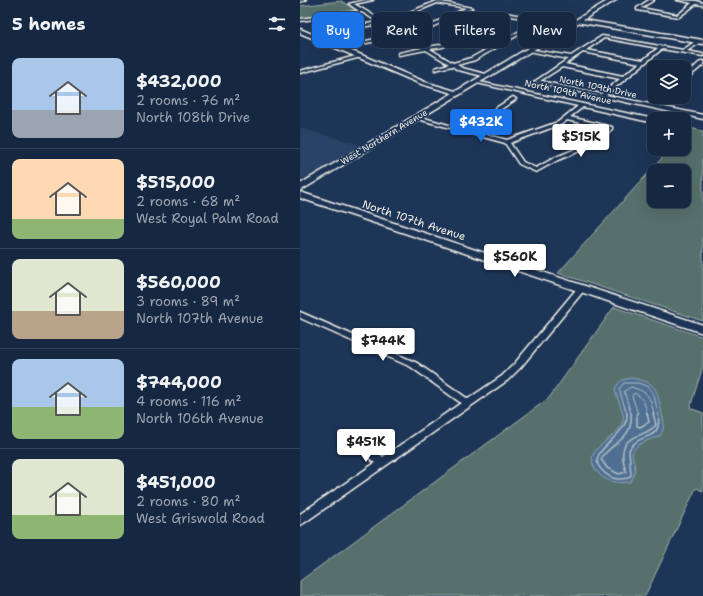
<!DOCTYPE html>
<meta charset="utf-8">
<style>
:root{--surface:#162841;--page:#23344c;--text:#f1f3f6;--muted:#9ea6b1;--line:#35445a;--accent:#1a73e8}
body{margin:0;font-family:"Shantell Sans",sans-serif;background:var(--page);color:var(--text);height:100vh;display:flex;flex-direction:column;font-size:15px;white-space:nowrap}
*{box-sizing:border-box;margin:0}
p{font-size:13px;color:var(--muted)}
.icon{flex:none;width:22px;height:22px;fill:none;stroke:currentColor;stroke-width:2;stroke-linecap:round;stroke-linejoin:round}
.map{position:relative;flex:1;overflow:hidden}
.side{display:flex;flex-direction:column;background:var(--surface);width:300px}
.side>*{flex:none}
.hud{position:absolute;left:12px;top:12px;width:331px;height:36px;display:flex;gap:8px}
.controls{position:absolute;left:347px;top:60px;display:grid;gap:8px}
.controls a{display:grid;place-items:center;width:44px;height:44px;border-radius:8px;background:var(--surface);box-shadow:0 4px 16px #0002,0 0 0 1px var(--line);font-size:20px}
.price{position:absolute;translate:-50% -34px;padding:0 9px;border-radius:4px;background:#fff;color:#222;font-size:13px;line-height:26px;filter:drop-shadow(0 1px 2px #0008)}
.price::after{content:'';position:absolute;left:50%;top:24px;width:12px;height:9px;margin-left:-6px;background:inherit;clip-path:polygon(0 0,100% 0,50% 100%)}
.price.current{background:var(--accent);color:#fff}
ul{padding:0;list-style:none}
li{display:flex;align-items:center;gap:12px;height:100px;padding:0 12px}
li+li{border-top:1px solid var(--line)}
li span{display:grid;place-items:center;flex:none;width:112px;height:80px;border-radius:8px;color:#555}
li>.icon{margin-inline-start:auto}
span .icon{width:48px;height:48px;fill:#fffc;stroke-width:1}
li b{font-size:17px}
h2{display:flex;justify-content:space-between;align-items:center;height:48px;padding:0 12px;font-size:17px}
.chip{padding:0 14px;border-radius:8px;background:var(--surface);box-shadow:0 4px 16px #0002,0 0 0 1px var(--line);font-size:14px;line-height:36px}
.chip.current{background:var(--accent);color:#fff}
main{display:flex;flex:1;min-height:0}
.map>svg:first-child{display:block}
.built{fill:#2b4265}
.green{fill:#566f6c;stroke:#a5b0aa;fill-rule:evenodd}
.water{fill:#507092;stroke:#92a4b4}
.lines{fill:none;stroke-linecap:round;stroke-linejoin:round}
.shore-far1{stroke:#b2bdc6;stroke-width:1}
.shore{stroke:#b2bdc6;stroke-width:1.5}
.street-casing{stroke:#f4f1e8;stroke-width:3}
.secondary-casing{stroke:#f4f1e8;stroke-width:3}
.primary-casing{stroke:#f4f1e8;stroke-width:3}
.street{fill:#1d3557;fill-rule:evenodd}
.secondary{fill:#1d3557;fill-rule:evenodd}
.primary{fill:#1d3557;fill-rule:evenodd}
.labels{text-anchor:middle;stroke-width:3.5;stroke-linejoin:round;paint-order:stroke}
.far-street-label{font-size:9px;fill:#f4f1e8;stroke:#1d3557}
.street-label{font-size:11px;fill:#f4f1e8;stroke:#1d3557}
</style>
<main>
<section class="side">
<h2>5 homes<svg class="icon" aria-label="filters" viewBox="0 0 24 24"><path d="M4 7h16M4 17h16"/><circle cx="9" cy="7" r="2"/><circle cx="15" cy="17" r="2"/></svg></h2>
<ul>
<li><span style="background:linear-gradient(#a9c7e8 65%,#9aa5b1 0)"><svg class="icon" aria-label="home" viewBox="0 0 24 24"><path d="M3 11l9-7 9 7M6 9v11h12V9"/></svg></span><div><b>$432,000</b><p>2 rooms · 76 m²</p><p>North 108th Drive</p></div></li>
<li><span style="background:linear-gradient(#ffd9b3 75%,#8fb573 0)"><svg class="icon" aria-label="home" viewBox="0 0 24 24"><path d="M3 11l9-7 9 7M6 9v11h12V9"/></svg></span><div><b>$515,000</b><p>2 rooms · 68 m²</p><p>West Royal Palm Road</p></div></li>
<li><span style="background:linear-gradient(#dfe7d0 65%,#b9a48a 0)"><svg class="icon" aria-label="home" viewBox="0 0 24 24"><path d="M3 11l9-7 9 7M6 9v11h12V9"/></svg></span><div><b>$560,000</b><p>3 rooms · 89 m²</p><p>North 107th Avenue</p></div></li>
<li><span style="background:linear-gradient(#a9c7e8 60%,#8fb573 0)"><svg class="icon" aria-label="home" viewBox="0 0 24 24"><path d="M3 11l9-7 9 7M6 9v11h12V9"/></svg></span><div><b>$744,000</b><p>4 rooms · 116 m²</p><p>North 106th Avenue</p></div></li>
<li><span style="background:linear-gradient(#dfe7d0 70%,#8fb573 0)"><svg class="icon" aria-label="home" viewBox="0 0 24 24"><path d="M3 11l9-7 9 7M6 9v11h12V9"/></svg></span><div><b>$451,000</b><p>2 rooms · 80 m²</p><p>West Griswold Road</p></div></li>
</ul>
</section>
<div class="map">
<svg width="403" height="596" viewBox="0 0 403 596">
<rect width="100%" height="100%" fill="#1d3557"/>
<filter id="ink" filterUnits="userSpaceOnUse"><feTurbulence type="fractalNoise" baseFrequency=".025" numOctaves="2"/><feDisplacementMap in="SourceGraphic" scale="8" xChannelSelector="R" yChannelSelector="G"/><feConvolveMatrix kernelMatrix="1 2 1 2 8 2 1 2 1" color-interpolation-filters="sRGB"/></filter>
<g filter="url(#ink)">
<polygon class="built" points="0,128 65,146 0,185"/>
<g class="green">
<polygon points="41,1 59,11 0,19 0,6"/>
<path d="M390,128L403,131V321L258,273L370,149H384V134ZM354,171H384V201H354Z"/>
<polygon points="314,307 403,337 403,366 390,408 403,413 403,491 396,488 345,596 0,596 0,581 249,398"/>
</g>
<path class="water" d="M331,378C356,382 356,387 361,409C363,423 367,422 360,436C310,452 347,459 330,482C319,483 307,483 299,474C276,448 317,442 323,421C325,411 316,399 315,389C318,381 323,379 331,378Z"/>
<g class="lines">
<g class="shore-far1">
<polyline points="327,414 319,389 324,383 338,383 349,387 354,395 358,414"/>
<path d="M331,414L324,391L331,387C350,393 349,395 354,414"/>
<path d="M338,414L332,396L334,393C344,397 345,405 347,414"/>
</g>
<g class="shore">
<path d="M327,413C330,438 278,452 305,473C311,479 320,480 328,478L331,475L329,450C340,430 363,444 358,413"/>
<path d="M331,413C334,440 312,441 301,459L307,468L319,474L326,472C325,468 324,464 323,459C320,433 344,439 356,425L353,413"/>
<polyline points="337,413 337,426 340,427 349,422 347,413"/>
</g>
<g class="street-casing">
<g id="street">
<polygon points="0,0 6,0 0,2"/>
<path d="M65,0H73L54,4L83,21L90,20L137,1L172,8L153,17L184,23L205,13L244,20L175,60L157,65L162,68L189,75V76L187,77L158,70L152,66L135,70V68L149,64L126,50L99,55V53L122,48L102,36L52,46V44L99,34L81,24L22,33L20,32L78,22L62,12L0,21V19L59,11L49,4ZM137,3L166,8L119,30L103,33L86,23L92,22ZM206,15L238,21L171,58L153,63L130,49L143,47ZM149,19L181,25L140,45L127,47L106,35L121,32Z"/>
<polygon points="349,0 354,0 341,8 378,15 392,3 377,0 396,1 403,3 403,5 396,4 379,17 337,10 337,8"/>
<path d="M302,36L383,50L397,40H401V42L387,51L403,54V56L362,49L306,95L355,105L363,97H369L360,106L403,115V119L234,82L268,59L229,51H227V49L271,56ZM304,38L358,48L343,60L286,50ZM283,52L340,63L323,76L265,64ZM262,67L320,79L301,94L240,81Z"/>
<polygon points="59,55 61,55 61,57 0,73 0,71"/>
<polygon points="401,61 403,61 403,65 384,81 384,77"/>
<path d="M175,81L354,119V123L283,107L270,117L312,127V129L296,144L258,160L236,172L219,164L205,143L114,118L117,116L163,129L213,97L216,99L215,100L169,130L207,140L258,122L278,106L177,83H175ZM267,120L306,129L292,142L254,158L236,168L223,162L210,143L262,124Z"/>
<path d="M279,286H285L286,288L221,367L208,380L4,523L0,525V514L75,463L60,450L59,447L60,444C69,442 77,452 83,457L161,403L111,367L0,318V312L117,363L168,399L202,376L215,363Z"/>
</g>
</g>
<g class="secondary-casing">
<g id="secondary">
<polygon points="278,19 403,40 403,44 276,22"/>
<polygon points="0,29 125,82 162,93 159,95 121,84 0,33"/>
<polygon points="0,192 403,325 403,333 0,198"/>
</g>
</g>
<g class="primary-casing">
<polygon id="primary" points="309,0 316,0 0,191 0,184"/>
</g>
<use href="#street" class="street"/>
<use href="#secondary" class="secondary"/>
<use href="#primary" class="primary"/>
</g>
</g>
<g class="labels">
<g class="far-street-label">
<text transform="translate(298 87) rotate(12)" y="3">North 109th Drive</text>
<text transform="translate(268 92) rotate(12)" y="3">North 109th Avenue</text>
<text transform="translate(84 137) rotate(-31)" y="3">West Northern Avenue</text>
</g>
<g class="street-label">
<text transform="translate(114 220) rotate(18)" y="4">North 107th Avenue</text>
</g>
</g>
</svg>
<div class="controls">
<a><svg class="icon" aria-label="layers" viewBox="0 0 24 24"><path d="M12 4l9 5-9 5-9-5zM3 14l9 5 9-5"/></svg></a>
<a>+</a>
<a>−</a>
</div>
<b class="price current" style="left:181px;top:143px">$432K</b>
<b class="price" style="left:281px;top:158px">$515K</b>
<b class="price" style="left:215px;top:278px">$560K</b>
<b class="price" style="left:83px;top:362px">$744K</b>
<b class="price" style="left:66px;top:463px">$451K</b>
<div class="hud">
<a class="chip current">Buy</a>
<a class="chip">Rent</a>
<a class="chip">Filters</a>
<a class="chip">New</a>
</div>
</div>
</main>
